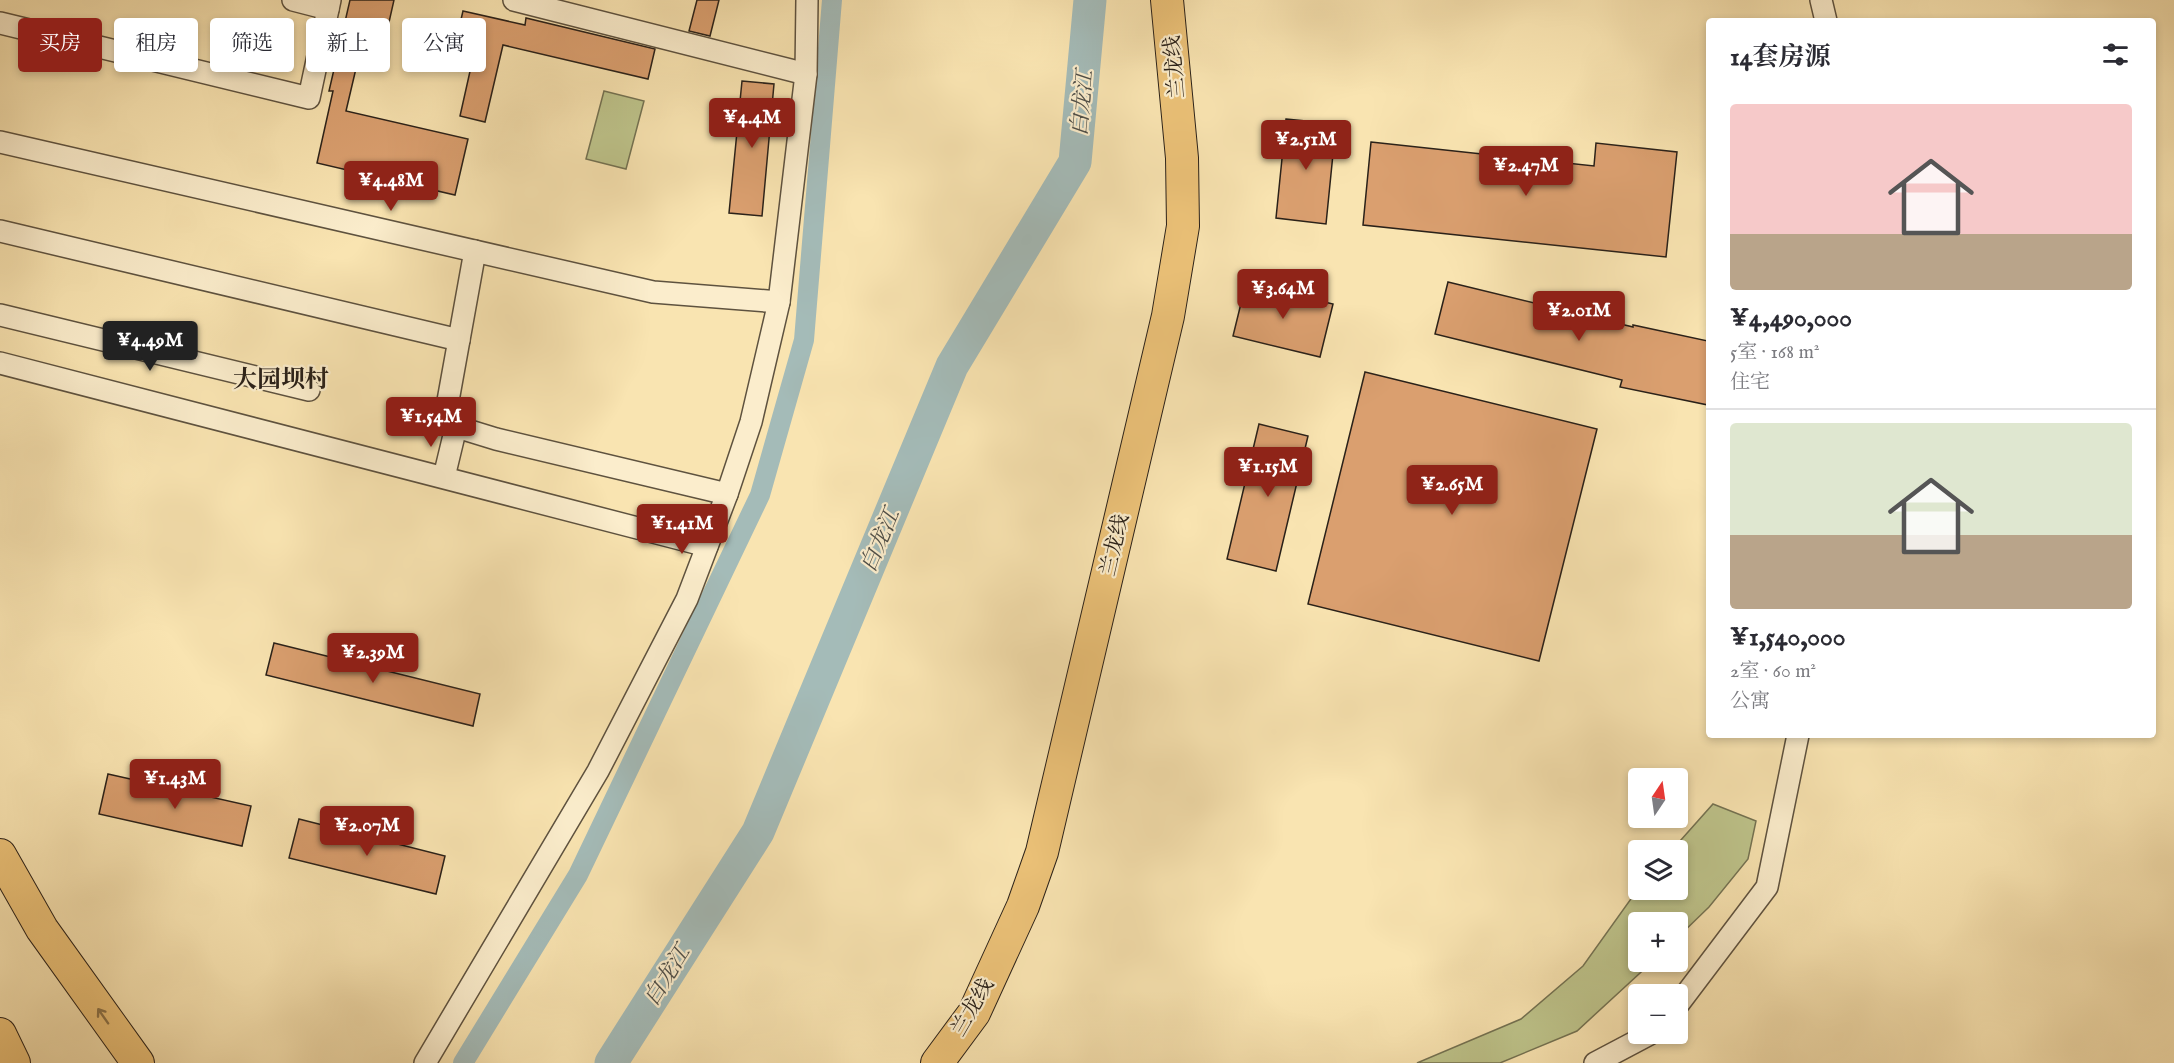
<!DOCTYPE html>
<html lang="zh">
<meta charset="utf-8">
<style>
:root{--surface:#fff;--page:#f7f7f7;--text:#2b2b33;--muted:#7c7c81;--line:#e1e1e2;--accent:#8f2418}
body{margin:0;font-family:"IM FELL English","Noto Serif SC",serif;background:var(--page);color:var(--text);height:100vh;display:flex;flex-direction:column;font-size:22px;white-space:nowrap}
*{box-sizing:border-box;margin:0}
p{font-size:20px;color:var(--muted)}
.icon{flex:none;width:33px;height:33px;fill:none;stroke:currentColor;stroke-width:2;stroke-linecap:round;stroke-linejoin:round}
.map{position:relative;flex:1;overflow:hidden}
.sheet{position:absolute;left:1706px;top:18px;width:450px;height:720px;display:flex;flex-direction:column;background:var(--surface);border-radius:6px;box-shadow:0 3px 9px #0003}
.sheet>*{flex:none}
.hud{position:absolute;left:18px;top:18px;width:570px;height:54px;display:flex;gap:12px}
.needle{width:39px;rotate:13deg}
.buttons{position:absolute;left:1628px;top:768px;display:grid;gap:12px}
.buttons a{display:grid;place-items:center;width:60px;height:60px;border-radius:6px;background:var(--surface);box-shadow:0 3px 9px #0003;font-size:30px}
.price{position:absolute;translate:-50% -51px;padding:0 14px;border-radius:6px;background:var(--accent);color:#fff;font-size:20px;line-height:39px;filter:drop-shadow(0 2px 3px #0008)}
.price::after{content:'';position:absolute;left:50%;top:36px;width:18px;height:14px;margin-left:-9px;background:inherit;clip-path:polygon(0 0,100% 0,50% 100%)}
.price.current{background:#222;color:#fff}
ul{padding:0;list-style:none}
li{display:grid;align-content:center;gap:12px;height:318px;padding:0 24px}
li+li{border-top:2px solid var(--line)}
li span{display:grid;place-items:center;height:186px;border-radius:6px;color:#555}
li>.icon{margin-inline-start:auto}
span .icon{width:108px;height:108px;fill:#fffc;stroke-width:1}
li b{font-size:26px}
h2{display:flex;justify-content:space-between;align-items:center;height:72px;padding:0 24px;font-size:26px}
.tag{padding:0 21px;border-radius:6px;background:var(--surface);box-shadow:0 3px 9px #0003;font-size:21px;line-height:54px}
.tag.current{background:var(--accent);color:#fff}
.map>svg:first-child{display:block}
.green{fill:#bec48b;stroke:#747252;stroke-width:1.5}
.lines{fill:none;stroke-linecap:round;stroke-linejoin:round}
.canal{stroke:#a4bbb8;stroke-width:20}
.river{stroke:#a4bbb8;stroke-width:33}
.building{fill:#da9f6f;stroke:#2a2119;stroke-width:1.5}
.minor-casing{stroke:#5e523f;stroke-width:24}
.highway-casing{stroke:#2a2119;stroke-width:34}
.minor{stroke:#fbedcc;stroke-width:21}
.highway{stroke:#ecc278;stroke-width:32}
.oneway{stroke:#8b7248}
.labels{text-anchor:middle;stroke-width:4.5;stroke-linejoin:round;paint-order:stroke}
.street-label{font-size:21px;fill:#2a2119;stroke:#fbedcc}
.water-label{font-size:22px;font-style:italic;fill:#4f4f49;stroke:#fbedcc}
.quarter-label{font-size:24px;font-weight:bold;fill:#2a2119;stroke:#fbedcc}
</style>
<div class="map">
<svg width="2174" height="1063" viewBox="0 0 2174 1063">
<rect width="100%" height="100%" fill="#f9e4b1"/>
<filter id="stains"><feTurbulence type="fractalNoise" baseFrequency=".00333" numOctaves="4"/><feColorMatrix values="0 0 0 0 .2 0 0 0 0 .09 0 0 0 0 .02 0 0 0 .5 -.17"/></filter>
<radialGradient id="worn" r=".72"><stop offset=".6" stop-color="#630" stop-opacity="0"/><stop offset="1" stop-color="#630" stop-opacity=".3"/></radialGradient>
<g class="green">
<polygon points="604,91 644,101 626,169 586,159"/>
<polygon points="1713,804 1756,821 1748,859 1709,907 1677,938 1677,922 1638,922 1638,962 1652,962 1577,1031 1500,1063 1417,1063 1521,1019 1583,966 1638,889 1677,890 1677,850 1672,850"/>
</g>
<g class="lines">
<polyline class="canal" points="463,1063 578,875 760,495 804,340 832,0"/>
<polyline class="river" points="611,1063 758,832 952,366 1075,162 1090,0"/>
</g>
<g class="building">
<polygon points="350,0 394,0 387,31 366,26 346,111 468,139 455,195 317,163 333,91 329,91"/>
<polygon points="697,0 719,0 710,36 689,31"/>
<polygon points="463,11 525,25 526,18 655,49 648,79 503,45 485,122 460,116 475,49 455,45"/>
<polygon points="742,81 774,84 762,216 729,213"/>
<polygon points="1286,119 1336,124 1326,224 1276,218"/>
<polygon points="1371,142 1594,166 1596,143 1677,152 1666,257 1363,225"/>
<polygon points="1448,282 1633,327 1633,325 1708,341 1708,405 1620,387 1622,380 1435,334"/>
<polygon points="1246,283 1333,304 1320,357 1233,336"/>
<polygon points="1365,372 1597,429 1539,661 1308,604"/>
<polygon points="1259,424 1308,436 1276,571 1227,559"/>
<polygon points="274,643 480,694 473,726 266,675"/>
<polygon points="108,774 251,806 242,846 99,814"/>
<polygon points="299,819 445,856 436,894 289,858"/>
</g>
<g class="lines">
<g class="minor-casing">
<g id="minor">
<polyline points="293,0 328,9"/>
<polyline points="514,0 806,74"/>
<polyline points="1821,0 1826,21"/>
<polyline points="0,23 309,98 330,0"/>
<polyline points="0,142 653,292 779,302"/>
<polyline points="0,231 459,340"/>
<polyline points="475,251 444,423 496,439 727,494"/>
<polyline points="0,315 309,390"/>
<polyline points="0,363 707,546"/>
<polyline points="444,477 456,427"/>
<polyline points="1677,1006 1767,887 1798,735"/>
<polyline points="425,1063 598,771 687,599 727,494 751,422 779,302 806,74 807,0"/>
<polyline points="1595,1063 1650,1034"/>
</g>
</g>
<g class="highway-casing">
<g id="highway">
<polyline points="0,855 42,929 138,1063"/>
<polyline points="0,1034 14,1063"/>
<polyline points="937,1063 974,1013 1023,906 1042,852 1168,316 1183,226 1182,158 1167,0"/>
</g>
</g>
<use href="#minor" class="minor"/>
<use href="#highway" class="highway"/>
</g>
<defs><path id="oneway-shaft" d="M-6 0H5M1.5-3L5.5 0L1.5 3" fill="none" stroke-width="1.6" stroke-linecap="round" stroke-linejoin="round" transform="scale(1.5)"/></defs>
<use class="oneway" href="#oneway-shaft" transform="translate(103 1016) rotate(-125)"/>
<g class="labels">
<g class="street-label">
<text transform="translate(1174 67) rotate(-95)" y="7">兰龙线</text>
<text transform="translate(1114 545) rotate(-77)" y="7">兰龙线</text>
<text transform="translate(972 1007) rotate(-60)" y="7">兰龙线</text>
</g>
<g class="water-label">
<text transform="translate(1081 103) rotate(-85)" y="8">白龙江</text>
<text transform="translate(879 540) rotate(-67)" y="8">白龙江</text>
<text transform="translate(666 975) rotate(-58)" y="8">白龙江</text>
</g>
<g class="quarter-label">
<text x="281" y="387">大园坝村</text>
</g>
</g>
<rect width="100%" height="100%" filter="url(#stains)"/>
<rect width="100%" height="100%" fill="url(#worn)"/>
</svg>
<div class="buttons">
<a><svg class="needle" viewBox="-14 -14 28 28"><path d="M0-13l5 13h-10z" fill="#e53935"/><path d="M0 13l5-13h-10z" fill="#7c7c81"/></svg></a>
<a><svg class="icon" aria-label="layers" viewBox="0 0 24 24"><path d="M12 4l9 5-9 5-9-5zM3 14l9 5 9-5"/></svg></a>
<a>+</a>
<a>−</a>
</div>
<b class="price" style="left:752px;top:149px">¥4.4M</b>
<b class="price" style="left:1306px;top:171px">¥2.51M</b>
<b class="price" style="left:1526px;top:197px">¥2.47M</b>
<b class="price" style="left:391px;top:212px">¥4.48M</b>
<b class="price" style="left:1283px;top:320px">¥3.64M</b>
<b class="price" style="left:1579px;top:342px">¥2.01M</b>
<b class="price current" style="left:150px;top:372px">¥4.49M</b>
<b class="price" style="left:431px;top:448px">¥1.54M</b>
<b class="price" style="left:1268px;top:498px">¥1.15M</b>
<b class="price" style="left:1452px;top:516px">¥2.65M</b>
<b class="price" style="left:682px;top:555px">¥1.41M</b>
<b class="price" style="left:373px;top:684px">¥2.39M</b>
<b class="price" style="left:175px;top:810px">¥1.43M</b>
<b class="price" style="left:367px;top:857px">¥2.07M</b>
<div class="hud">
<a class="tag current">买房</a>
<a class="tag">租房</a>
<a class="tag">筛选</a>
<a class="tag">新上</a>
<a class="tag">公寓</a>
</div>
<section class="sheet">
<h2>14套房源<svg class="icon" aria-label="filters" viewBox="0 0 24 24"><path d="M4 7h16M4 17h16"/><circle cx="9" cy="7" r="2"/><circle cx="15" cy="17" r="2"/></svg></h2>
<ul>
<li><span style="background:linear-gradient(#f6c9c9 70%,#b9a48a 0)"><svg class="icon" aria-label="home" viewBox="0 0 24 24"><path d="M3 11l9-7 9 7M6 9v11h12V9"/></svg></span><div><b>¥4,490,000</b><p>5室 · 168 m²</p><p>住宅</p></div></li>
<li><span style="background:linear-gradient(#dfe7d0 60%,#b9a48a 0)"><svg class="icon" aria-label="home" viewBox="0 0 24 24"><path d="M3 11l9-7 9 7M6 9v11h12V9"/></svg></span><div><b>¥1,540,000</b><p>2室 · 60 m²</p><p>公寓</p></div></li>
</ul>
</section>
</div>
